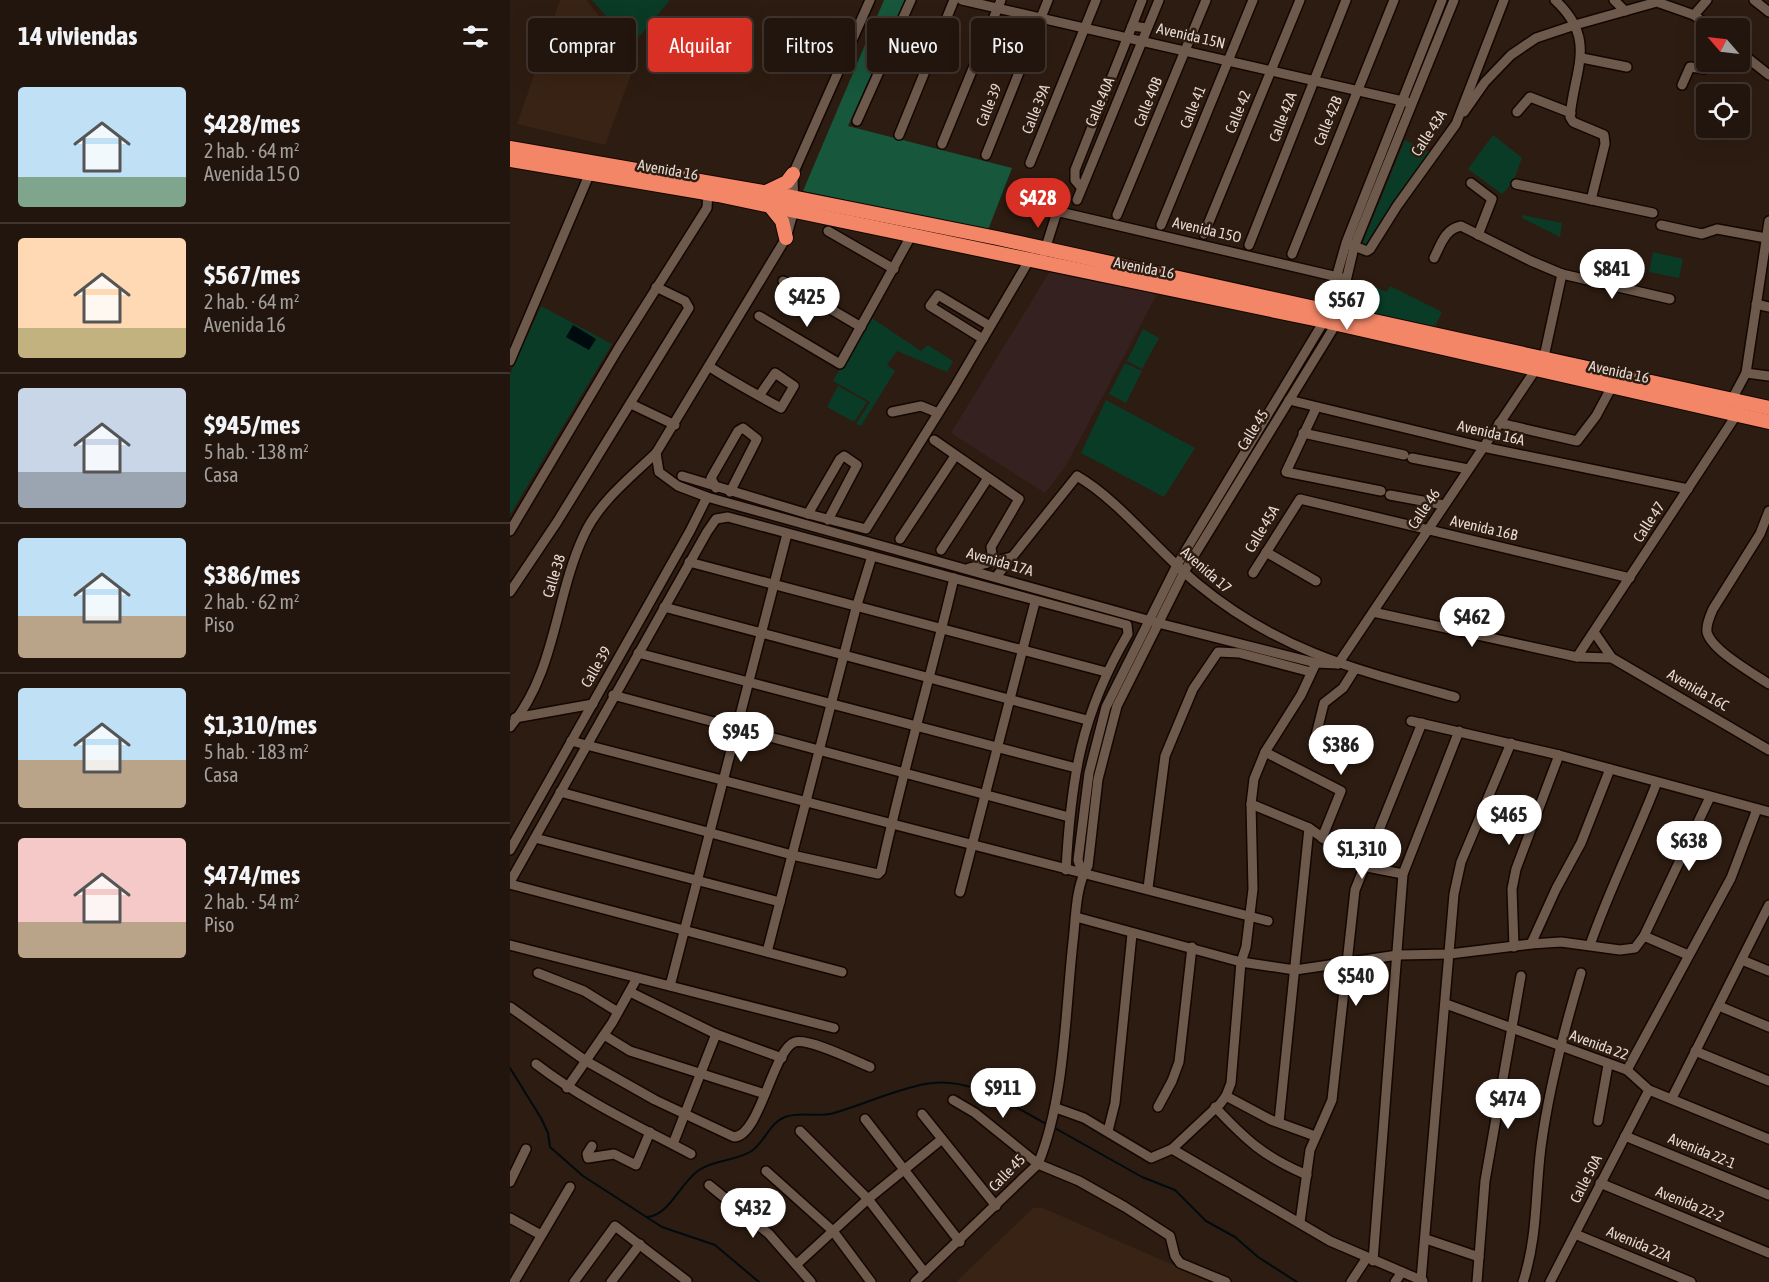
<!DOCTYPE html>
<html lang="es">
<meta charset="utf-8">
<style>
:root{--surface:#22150d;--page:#2a1e16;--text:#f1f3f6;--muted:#a29f9d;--line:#3f342e;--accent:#d93025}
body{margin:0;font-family:"Asap Condensed",sans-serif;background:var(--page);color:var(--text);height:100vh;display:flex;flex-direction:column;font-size:22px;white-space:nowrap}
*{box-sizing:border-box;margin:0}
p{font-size:20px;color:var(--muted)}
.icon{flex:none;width:33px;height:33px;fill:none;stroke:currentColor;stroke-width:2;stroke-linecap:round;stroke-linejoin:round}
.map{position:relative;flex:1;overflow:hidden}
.details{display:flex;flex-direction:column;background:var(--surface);width:510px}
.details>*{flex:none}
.hud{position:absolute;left:18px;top:18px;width:570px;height:54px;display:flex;gap:12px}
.needle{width:39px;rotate:298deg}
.fabs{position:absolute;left:1186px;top:18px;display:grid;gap:12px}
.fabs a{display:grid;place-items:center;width:54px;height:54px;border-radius:6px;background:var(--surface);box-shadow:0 6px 24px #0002,0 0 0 2px var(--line);font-size:30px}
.price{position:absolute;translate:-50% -51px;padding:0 14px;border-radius:21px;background:#fff;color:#222;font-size:20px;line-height:39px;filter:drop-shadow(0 2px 3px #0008)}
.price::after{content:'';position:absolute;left:50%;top:36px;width:18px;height:14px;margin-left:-9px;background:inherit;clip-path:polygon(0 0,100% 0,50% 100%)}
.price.on{background:var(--accent);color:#fff}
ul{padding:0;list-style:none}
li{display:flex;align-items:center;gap:18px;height:150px;padding:0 18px}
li+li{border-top:2px solid var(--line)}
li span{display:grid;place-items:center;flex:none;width:168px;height:120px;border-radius:6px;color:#555}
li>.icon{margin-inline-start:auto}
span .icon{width:72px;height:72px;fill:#fffc;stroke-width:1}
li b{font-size:26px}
h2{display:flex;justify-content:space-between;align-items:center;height:72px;padding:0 18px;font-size:26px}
.tag{padding:0 21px;border-radius:6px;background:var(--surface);box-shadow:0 6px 24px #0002,0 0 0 2px var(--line);font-size:21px;line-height:54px}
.tag.on{background:var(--accent);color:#fff}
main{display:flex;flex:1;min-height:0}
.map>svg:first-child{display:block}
.built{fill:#392314}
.industrial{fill:#352220}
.green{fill:#0a3b27}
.forest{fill:#17573c}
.water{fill:#000b0f}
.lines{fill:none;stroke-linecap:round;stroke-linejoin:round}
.stream{stroke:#000b0f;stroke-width:2}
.minor-casing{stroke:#140601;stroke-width:12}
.highway-casing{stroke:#140601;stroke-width:16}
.minor{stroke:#6d5a4d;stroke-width:9}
.highway{stroke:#f28667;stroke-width:14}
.labels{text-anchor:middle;stroke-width:5;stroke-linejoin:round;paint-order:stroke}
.street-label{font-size:15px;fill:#e7dbd4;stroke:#2d1c11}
</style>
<main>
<section class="details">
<h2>14 viviendas<svg class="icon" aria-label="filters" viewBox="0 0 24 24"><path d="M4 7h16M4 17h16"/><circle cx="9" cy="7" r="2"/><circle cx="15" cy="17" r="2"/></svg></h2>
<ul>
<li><span style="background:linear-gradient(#bfe0f5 75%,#7fa58c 0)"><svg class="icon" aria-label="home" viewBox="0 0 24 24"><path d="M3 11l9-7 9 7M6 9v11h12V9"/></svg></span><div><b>$428/mes</b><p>2 hab. · 64 m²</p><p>Avenida 15 O</p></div></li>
<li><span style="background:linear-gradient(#ffd9b3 75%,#c2b280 0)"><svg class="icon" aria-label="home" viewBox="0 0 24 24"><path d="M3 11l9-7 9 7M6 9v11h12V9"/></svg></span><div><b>$567/mes</b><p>2 hab. · 64 m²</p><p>Avenida 16</p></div></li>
<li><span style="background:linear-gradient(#c9d6e8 70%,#9aa5b1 0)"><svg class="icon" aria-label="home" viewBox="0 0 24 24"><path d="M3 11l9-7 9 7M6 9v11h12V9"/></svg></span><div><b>$945/mes</b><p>5 hab. · 138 m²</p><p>Casa</p></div></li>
<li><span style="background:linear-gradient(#bfe0f5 65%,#b9a48a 0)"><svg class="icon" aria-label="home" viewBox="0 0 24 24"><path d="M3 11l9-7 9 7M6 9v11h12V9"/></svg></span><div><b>$386/mes</b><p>2 hab. · 62 m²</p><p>Piso</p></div></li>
<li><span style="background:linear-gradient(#bfe0f5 60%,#b9a48a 0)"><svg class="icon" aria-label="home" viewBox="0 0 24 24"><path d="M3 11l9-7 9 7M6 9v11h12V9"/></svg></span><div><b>$1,310/mes</b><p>5 hab. · 183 m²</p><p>Casa</p></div></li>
<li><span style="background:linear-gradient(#f6c9c9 70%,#b9a48a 0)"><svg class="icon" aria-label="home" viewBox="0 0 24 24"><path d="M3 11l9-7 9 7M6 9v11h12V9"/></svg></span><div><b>$474/mes</b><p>2 hab. · 54 m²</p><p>Piso</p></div></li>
</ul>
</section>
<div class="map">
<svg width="1259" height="1282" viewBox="0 0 1259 1282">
<rect width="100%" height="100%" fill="#2d1c11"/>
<g class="built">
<polygon points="50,0 76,0 126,61 95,145 7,124"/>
<polygon points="523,1208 533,1208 702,1282 446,1282"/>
</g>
<polygon class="industrial" points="540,271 647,294 555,467 535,493 441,433"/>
<g class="green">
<polygon points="82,0 160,0 122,45"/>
<polygon points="983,135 1012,158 1003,182 992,194 958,169"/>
<polygon points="895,140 921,153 859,246 852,244"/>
<polygon points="1013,215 1052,223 1050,237 1012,218"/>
<polygon points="1143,252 1173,259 1169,278 1139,272"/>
<polygon points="880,286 932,312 923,331 852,316 865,287 877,292"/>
<polygon points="31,306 102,344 0,515 0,374"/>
<polygon points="360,317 411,351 418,345 443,361 437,372 387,351 377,365 385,371 351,426 346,424 360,402 323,381"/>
<polygon points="633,329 649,338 632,369 617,361"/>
<polygon points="615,363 632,371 616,403 599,394"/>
<polygon points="328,386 357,402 344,422 317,407"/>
<polygon points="596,400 685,448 654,497 571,453"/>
</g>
<polygon class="forest" points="374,0 395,0 338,126 502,168 478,230 293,191"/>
<polygon class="water" points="63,325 86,339 79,350 56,337"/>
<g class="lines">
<g class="stream">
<polyline points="0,1068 31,1118 38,1133 40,1147 56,1161 73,1176 152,1227 205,1245 249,1282"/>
<polyline points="543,1127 632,1177 665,1190 696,1221 725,1237 748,1257 787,1282"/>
<path d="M137,1217C159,1216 170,1183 189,1170C205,1160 224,1161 240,1152C254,1144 259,1123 275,1117C291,1111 309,1118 324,1113C355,1104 384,1090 415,1084C459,1075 501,1105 538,1125"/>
</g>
<g class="minor-casing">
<g id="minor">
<polyline points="360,0 283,174 284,210 276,238 146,453 149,472 168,486 197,497 648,623 806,663 828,664"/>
<polyline points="452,0 897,102"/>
<polyline points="632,0 622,26 637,28"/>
<path d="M1045,0C1088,40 1064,69 1060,117L1063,122L1094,135L1095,144L1081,200"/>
<polyline points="1104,0 1115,11"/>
<polyline points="1244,0 1259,12"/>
<polyline points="1184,15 1197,0"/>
<polyline points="1230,52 1259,75"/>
<polyline points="1072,58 1117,67"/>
<polyline points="1172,85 1180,67 1194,69 1206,62"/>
<polyline points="954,112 975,82 1001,55 1026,38 1065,25 1147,2 1184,15 1201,28"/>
<polyline points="1007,112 1020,97 1061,113"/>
<polyline points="347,121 401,0"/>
<polyline points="389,135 444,0"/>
<polyline points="432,144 491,0"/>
<polyline points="476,155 538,0"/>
<polyline points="520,163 586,0"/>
<polyline points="961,183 982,199 968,235"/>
<polyline points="1006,184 1143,213"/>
<polyline points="571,187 565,180 565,170 622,26"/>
<polyline points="567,200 649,0"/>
<polyline points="607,215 696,0"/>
<polyline points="651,225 743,0"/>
<polyline points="1151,225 1192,234 1207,229 1256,238"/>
<polyline points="318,231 384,269"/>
<polyline points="694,234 790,0"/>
<polyline points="839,244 857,251 860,249 887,206 946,124 994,0"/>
<polyline points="739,245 836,0"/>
<polyline points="534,253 546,215 550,212 832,278"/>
<polyline points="782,254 884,0"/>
<polyline points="1052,274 1160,299"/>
<polyline points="273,281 351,327"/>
<polyline points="1246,304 1259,307"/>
<polyline points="249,316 330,364 401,236"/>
<polyline points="473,339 420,306 428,295 480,326"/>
<polyline points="0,361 82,168"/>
<path d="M200,367C223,382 247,395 271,408L284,386L265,373L249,396"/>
<polyline points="1236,373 1259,221"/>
<polyline points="779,400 973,447 1178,489"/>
<polyline points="1220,403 1236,373 1259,376"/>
<polyline points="121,404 165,425"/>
<polyline points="806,408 776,472 871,491"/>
<polyline points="382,412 411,406 428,413"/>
<polyline points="989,423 1067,441 1086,416 1101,388"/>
<polyline points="793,433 894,455"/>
<polyline points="424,440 509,499 481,547 483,562"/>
<polyline points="902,458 958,469"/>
<polyline points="172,476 298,514 356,529 444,388 521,257"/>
<polyline points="206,488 201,478 228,431 233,428 247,439 220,492"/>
<polyline points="880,495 934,505"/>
<path d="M1259,511L1250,534L1203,609C1200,616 1196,624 1197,632C1201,650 1244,674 1259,684"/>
<polyline points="298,514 330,459 334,456 347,465 318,520"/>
<polyline points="0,531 108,349 197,208 198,193"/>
<polyline points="390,539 445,456"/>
<polyline points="431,550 478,478"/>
<polyline points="756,552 806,581"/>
<polyline points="179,562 596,672"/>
<polyline points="459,568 501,557"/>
<polyline points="743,573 790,499 1120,578"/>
<path d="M486,577L567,476C609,500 650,554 689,585C769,651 847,670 945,697"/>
<polyline points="0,592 47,522 179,308 175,301 146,287"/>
<polyline points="154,607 577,720"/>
<polyline points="863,612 1067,657 1102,658"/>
<polyline points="1084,632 1102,658 1259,750"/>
<polyline points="128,653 566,768"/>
<polyline points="1067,657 1229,411"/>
<path d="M828,664L1034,357L1052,274L1021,261L951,226C935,229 931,244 924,258"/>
<polyline points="103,695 559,817"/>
<polyline points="5,718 83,704"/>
<polyline points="901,721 1049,755 1259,812"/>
<path d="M0,727C46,673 45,596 74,535C89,502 120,478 146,453"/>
<polyline points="806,735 814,703 833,688 845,669"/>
<polyline points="61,741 758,921"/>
<polyline points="755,752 831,791 812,838"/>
<path d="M50,792L282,855L368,874L371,871C392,773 421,676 444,578"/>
<polyline points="741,804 799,828 852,866 893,874"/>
<polyline points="25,838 270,902"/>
<polyline points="0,850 180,531 197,497"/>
<polyline points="573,875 568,860 579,773 596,707 667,565 814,321 836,243 932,0"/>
<path d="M0,882L197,532L206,519L218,517L617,625L618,634C571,714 561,778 556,870"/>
<polyline points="0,884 332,972"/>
<polyline points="638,888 655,756 683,689 708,652 729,653 801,672"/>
<polyline points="450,892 525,602"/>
<polyline points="566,917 731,962 785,970 888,955 940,954 1021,944 1051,942 1110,950 1125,948 1134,936 1178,955"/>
<polyline points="1134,936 1200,797"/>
<polyline points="1021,944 1046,889 1071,843 1100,769"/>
<polyline points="0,945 324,1028"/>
<path d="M1080,945C1099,890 1126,837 1147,782"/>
<polyline points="1004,947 1002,889 1006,869 1049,755"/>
<polyline points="257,952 346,608 362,556"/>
<polyline points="1232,960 1259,971"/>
<polyline points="28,973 74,991 108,1012"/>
<polyline points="160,986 277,534"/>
<polyline points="120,992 206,1034 272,1058"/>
<polyline points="936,1004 1117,1070 1139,1090 1259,1139"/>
<polyline points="1209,1006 1259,1027"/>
<path d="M0,1007L76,1061L145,1100L224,1137C250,1136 263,1049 285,1042C299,1038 345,1061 360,1067"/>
<polyline points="94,1035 120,1051 255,1094"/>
<polyline points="1185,1051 1259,1081"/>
<path d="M26,1064C74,1101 128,1126 181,1154"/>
<polyline points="1117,1070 1221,878 1247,809"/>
<polyline points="57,1088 102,1023 127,978"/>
<polyline points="716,1096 761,1120 805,1136"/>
<polyline points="1162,1098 1259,905"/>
<polyline points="443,1100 465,1113 528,1164 569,1181 615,1207 660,1236 665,1256 670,1263 716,1282"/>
<polyline points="648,1107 662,1081 669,1062 682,947"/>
<path d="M705,1107C736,1140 754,1157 797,1175"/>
<polyline points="546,1108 574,1118 641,1158 662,1149 820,1241 913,1281"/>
<polyline points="412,1114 486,1206"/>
<polyline points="355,1119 450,1242"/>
<polyline points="1088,1121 1098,1065"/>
<polyline points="769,1122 799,828"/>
<polyline points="290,1131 358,1199 415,1273"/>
<polyline points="598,1131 605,1103 622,934"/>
<polyline points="1115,1136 1259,1195"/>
<polyline points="163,1144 206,1034"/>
<polyline points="82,1146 77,1154 78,1158 104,1154 126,1165 140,1132"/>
<polyline points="662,1149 710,1104 716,1096 721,1083 731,962 736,947 743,889 741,804 744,779 755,752 791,695 806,663"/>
<polyline points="256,1171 323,1231 361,1282"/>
<polyline points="0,1182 16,1149"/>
<polyline points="1090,1183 1259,1253"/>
<polyline points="199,1185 259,1234 301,1282"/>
<polyline points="0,1218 31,1235"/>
<polyline points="790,1222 800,1150 822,1100 845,890 912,723"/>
<polyline points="1065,1234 1181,1282"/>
<polyline points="916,1239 969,1257"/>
<polyline points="863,1261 893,874 949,731"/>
<polyline points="287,1264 358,1199 432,1139"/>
<polyline points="911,1280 944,894 951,862 1001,743"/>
<polyline points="4,1282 60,1187"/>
<polyline points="64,1282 105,1226 177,1281"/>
<polyline points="101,1282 130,1244"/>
<path d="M405,1282L528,1164C555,1099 555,1013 563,942C566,918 565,887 578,866L588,779L607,706L674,572L826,324L844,247L944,0"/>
<polyline points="841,1282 856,1259"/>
<polyline points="885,1282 892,1272"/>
<polyline points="967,1282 975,1181 1011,976"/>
<path d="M1013,1282C1028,1236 1025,1194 1031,1147C1039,1087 1054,1030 1071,973"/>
<polyline points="1040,1282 1139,1090"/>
</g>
</g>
<g class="highway-casing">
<g id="highway">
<polyline points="0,148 282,197 487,238 1259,408"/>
<polyline points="0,160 208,195 814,321 1259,422"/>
<polyline points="256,192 277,182 283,174"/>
<polyline points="260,206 272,221 276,238"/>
</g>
</g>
<use href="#minor" class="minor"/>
<use href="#highway" class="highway"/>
</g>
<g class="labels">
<g class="street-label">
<text transform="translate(681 36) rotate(13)" y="5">Avenida 15N</text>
<text transform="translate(590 102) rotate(-67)" y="5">Calle 40A</text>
<text transform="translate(638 102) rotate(-68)" y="5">Calle 40B</text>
<text transform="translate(479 105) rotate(-68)" y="5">Calle 39</text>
<text transform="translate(683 107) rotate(-68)" y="5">Calle 41</text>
<text transform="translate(526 109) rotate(-68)" y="5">Calle 39A</text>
<text transform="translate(728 112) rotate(-68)" y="5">Calle 42</text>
<text transform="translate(773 117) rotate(-69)" y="5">Calle 42A</text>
<text transform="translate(818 121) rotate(-68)" y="5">Calle 42B</text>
<text transform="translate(919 133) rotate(-57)" y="5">Calle 43A</text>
<text transform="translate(158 170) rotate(10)" y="5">Avenida 16</text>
<text transform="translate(697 230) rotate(13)" y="5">Avenida 15O</text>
<text transform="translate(634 268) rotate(11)" y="5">Avenida 16</text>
<text transform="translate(1109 372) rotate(12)" y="5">Avenida 16</text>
<text transform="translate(743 430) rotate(-58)" y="5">Calle 45</text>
<text transform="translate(981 433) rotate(13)" y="5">Avenida 16A</text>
<text transform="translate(914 509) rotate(-56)" y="5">Calle 46</text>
<text transform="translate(1139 522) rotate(-57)" y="5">Calle 47</text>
<text transform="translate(974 528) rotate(13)" y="5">Avenida 16B</text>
<text transform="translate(752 529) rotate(-59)" y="5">Calle 45A</text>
<text transform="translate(490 562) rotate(16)" y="5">Avenida 17A</text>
<text transform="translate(696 570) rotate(41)" y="5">Avenida 17</text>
<text transform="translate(44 576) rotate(-73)" y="5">Calle 38</text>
<text transform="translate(86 667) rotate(-60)" y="5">Calle 39</text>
<text transform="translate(1188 690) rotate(30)" y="5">Avenida 16C</text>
<text transform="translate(1089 1045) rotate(20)" y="5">Avenida 22</text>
<text transform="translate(1192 1151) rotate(22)" y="5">Avenida 22-1</text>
<text transform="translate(497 1173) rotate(-46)" y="5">Calle 45</text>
<text transform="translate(1076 1179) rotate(-63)" y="5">Calle 50A</text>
<text transform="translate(1180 1204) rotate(22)" y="5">Avenida 22-2</text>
<text transform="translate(1129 1244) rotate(23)" y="5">Avenida 22A</text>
</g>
</g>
</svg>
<div class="fabs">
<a><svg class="needle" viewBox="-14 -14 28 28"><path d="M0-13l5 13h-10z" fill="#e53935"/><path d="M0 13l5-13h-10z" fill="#a29f9d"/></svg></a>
<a><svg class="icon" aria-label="locate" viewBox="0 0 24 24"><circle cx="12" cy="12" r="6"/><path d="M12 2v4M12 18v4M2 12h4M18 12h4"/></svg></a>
</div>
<b class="price on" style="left:528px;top:229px">$428</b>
<b class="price" style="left:1102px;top:300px">$841</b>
<b class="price" style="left:297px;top:328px">$425</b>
<b class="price" style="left:837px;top:331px">$567</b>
<b class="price" style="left:962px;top:648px">$462</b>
<b class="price" style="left:231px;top:763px">$945</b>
<b class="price" style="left:831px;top:776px">$386</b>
<b class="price" style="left:999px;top:846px">$465</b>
<b class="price" style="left:1179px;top:872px">$638</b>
<b class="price" style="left:852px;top:880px">$1,310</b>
<b class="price" style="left:846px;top:1007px">$540</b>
<b class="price" style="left:493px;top:1119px">$911</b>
<b class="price" style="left:998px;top:1130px">$474</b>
<b class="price" style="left:243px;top:1239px">$432</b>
<div class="hud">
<a class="tag">Comprar</a>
<a class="tag on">Alquilar</a>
<a class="tag">Filtros</a>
<a class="tag">Nuevo</a>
<a class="tag">Piso</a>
</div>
</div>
</main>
